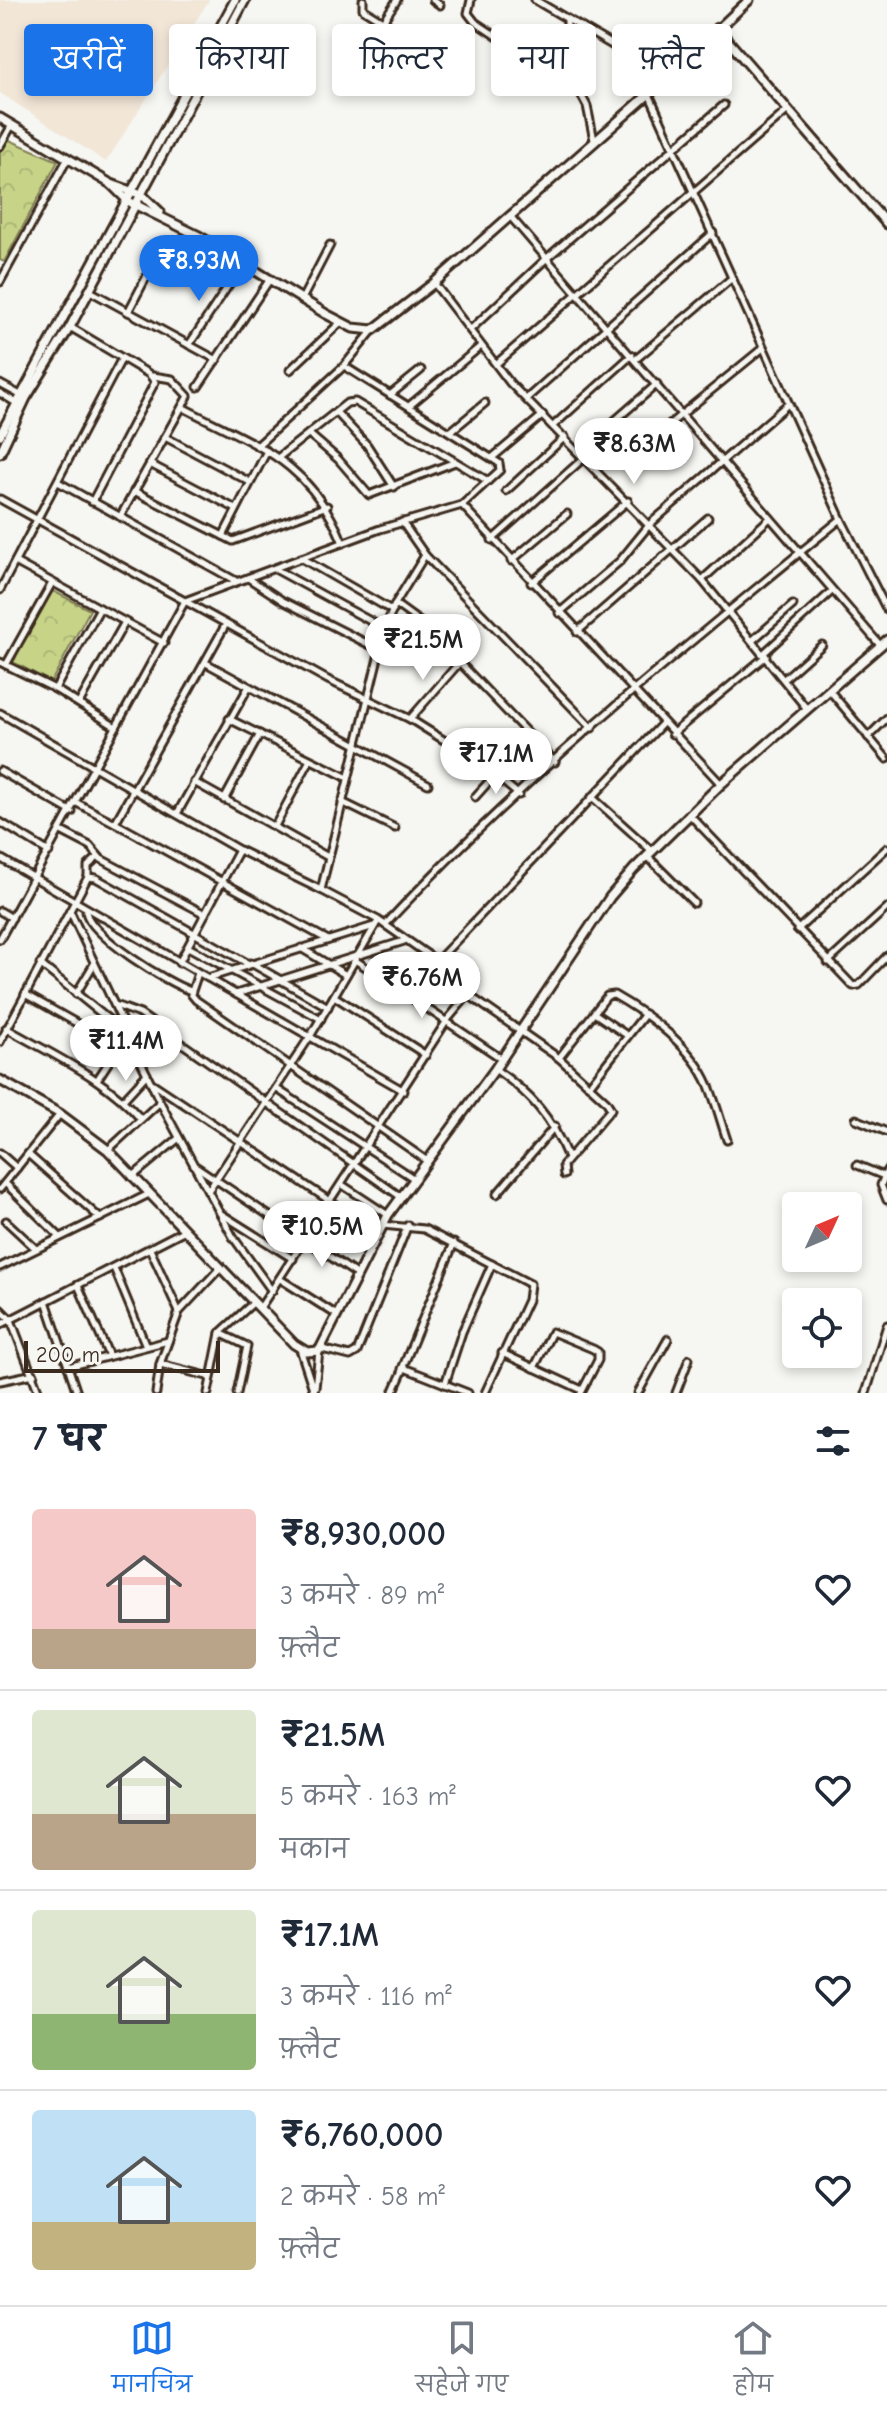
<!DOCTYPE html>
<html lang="hi">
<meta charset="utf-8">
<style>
:root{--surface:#fff;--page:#f2f2f3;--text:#1f2937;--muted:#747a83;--line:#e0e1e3;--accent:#1a73e8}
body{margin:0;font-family:"Comic Neue","Playpen Sans Deva",sans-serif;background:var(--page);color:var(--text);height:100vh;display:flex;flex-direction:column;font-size:30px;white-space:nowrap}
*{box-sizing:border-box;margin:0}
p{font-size:26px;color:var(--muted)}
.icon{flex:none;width:44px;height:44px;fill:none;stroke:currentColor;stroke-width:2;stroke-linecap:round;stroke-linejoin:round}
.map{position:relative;height:1393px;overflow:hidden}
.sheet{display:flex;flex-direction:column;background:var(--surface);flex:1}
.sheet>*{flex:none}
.hud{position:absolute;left:24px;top:24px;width:840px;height:72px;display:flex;gap:16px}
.needle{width:52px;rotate:46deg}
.buttons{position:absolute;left:782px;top:1192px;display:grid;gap:16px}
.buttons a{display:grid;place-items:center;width:80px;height:80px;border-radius:8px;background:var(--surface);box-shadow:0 4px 12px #0003;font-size:40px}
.scale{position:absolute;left:24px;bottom:20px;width:196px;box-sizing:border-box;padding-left:8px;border:4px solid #3b2a1e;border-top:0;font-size:22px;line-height:28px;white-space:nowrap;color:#3b2a1e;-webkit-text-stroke:6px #f6f6f2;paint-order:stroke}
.price{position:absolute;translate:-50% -68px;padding:0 18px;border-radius:28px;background:#fff;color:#222;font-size:26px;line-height:52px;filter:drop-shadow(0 2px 4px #0008)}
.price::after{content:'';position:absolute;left:50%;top:48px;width:24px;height:18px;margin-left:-12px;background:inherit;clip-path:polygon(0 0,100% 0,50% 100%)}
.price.on{background:var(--accent);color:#fff}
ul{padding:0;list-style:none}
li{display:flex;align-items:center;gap:24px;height:200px;padding:0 32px}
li+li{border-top:2px solid var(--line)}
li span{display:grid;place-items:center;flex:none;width:224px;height:160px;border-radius:8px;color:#555}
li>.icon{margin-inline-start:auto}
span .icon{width:96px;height:96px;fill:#fffc;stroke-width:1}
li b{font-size:34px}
h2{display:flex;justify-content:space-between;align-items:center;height:96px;padding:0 32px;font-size:34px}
.tag{padding:0 28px;border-radius:8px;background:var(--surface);box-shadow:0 4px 12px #0003;font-size:28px;line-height:72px}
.tag.on{background:var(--accent);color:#fff}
.tabs{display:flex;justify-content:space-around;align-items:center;height:112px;border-top:2px solid var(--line);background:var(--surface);font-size:22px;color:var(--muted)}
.tabs a{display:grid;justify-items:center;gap:4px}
.tabs .on{color:var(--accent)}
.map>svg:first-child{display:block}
.built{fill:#f2e6d7}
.forest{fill:url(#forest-crowns);stroke:#817f53;stroke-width:2}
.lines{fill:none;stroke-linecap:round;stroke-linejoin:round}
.street-casing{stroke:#3b2a1e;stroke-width:11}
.secondary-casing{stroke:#3b2a1e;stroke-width:13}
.street{stroke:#f6f6f2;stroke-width:5}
.secondary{stroke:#f6f6f2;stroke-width:7}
</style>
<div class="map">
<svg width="887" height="1393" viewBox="0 0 887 1393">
<defs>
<pattern id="forest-crowns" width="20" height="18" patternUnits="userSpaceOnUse" patternTransform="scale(2)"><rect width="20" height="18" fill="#c7d488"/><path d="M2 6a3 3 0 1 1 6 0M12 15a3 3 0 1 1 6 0" fill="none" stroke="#acb675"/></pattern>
</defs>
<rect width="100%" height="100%" fill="#f6f6f2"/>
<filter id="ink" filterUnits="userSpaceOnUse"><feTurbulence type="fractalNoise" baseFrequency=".0125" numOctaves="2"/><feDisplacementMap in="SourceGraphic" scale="16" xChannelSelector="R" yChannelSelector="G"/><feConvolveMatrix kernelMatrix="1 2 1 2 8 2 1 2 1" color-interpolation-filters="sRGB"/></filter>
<g filter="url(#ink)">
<polygon class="built" points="0,0 209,0 106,162 0,93"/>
<g class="forest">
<polygon points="7,139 58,161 4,262 0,260 0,150"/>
<polygon points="51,590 90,610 51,682 11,661"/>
</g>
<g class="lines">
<g class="street-casing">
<g id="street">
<polyline points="363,0 363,9 418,43"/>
<polyline points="433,0 440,5"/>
<polyline points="471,0 468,13 475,22 579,91 587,106 594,140"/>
<polyline points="535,0 634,58"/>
<polyline points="383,21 397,0"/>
<polyline points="566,80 567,20"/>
<polyline points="649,94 841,519 887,610"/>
<polyline points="0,146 12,125"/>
<polyline points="510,216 880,645"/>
<polyline points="0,282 68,158"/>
<polyline points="434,283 510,383 702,580 807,709"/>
<polyline points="90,291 217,360"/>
<polyline points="302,299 330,245"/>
<polyline points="128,312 149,272"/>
<polyline points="70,327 149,374 155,382 92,502"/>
<polyline points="470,330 546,259 724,105"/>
<polyline points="189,345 234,277"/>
<polyline points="636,359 732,278"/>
<polyline points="496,364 788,110"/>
<polyline points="290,370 341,322"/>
<polyline points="0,384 24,397"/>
<polyline points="198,387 270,279"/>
<polyline points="0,393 18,404"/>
<polyline points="390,395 421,370"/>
<polyline points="526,399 713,233"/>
<polyline points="409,406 481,346"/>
<path d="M182,407C256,446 309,459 343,543"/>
<polyline points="336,412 367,445 394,487"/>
<polyline points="553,426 632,355"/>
<polyline points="450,432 485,403"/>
<polyline points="309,434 338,459 369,495 455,462"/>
<polyline points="165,437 250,482"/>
<polyline points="649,441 763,348"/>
<polyline points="257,446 344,366 373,330"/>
<polyline points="580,451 657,384"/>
<polyline points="279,457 347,403 355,402 488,481"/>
<polyline points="492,458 543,415"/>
<polyline points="150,464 236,509"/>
<polyline points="58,482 236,581"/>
<polyline points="134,491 233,541 327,506"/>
<polyline points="506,491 565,437"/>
<polyline points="0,499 328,680 410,719 490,769 493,777 475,797"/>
<polyline points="462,505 721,784"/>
<polyline points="120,517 188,396 172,379 153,376"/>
<polyline points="402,522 425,555 592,728"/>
<polyline points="223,536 267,451"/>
<polyline points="492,540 585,457"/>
<polyline points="425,555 395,604 385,629 321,890 378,920 467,982 470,996 559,1058 606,1101 611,1109 563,1165 564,1175"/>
<polyline points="301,558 393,611"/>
<polyline points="511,561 567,514"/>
<polyline points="15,562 164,643"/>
<polyline points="275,569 385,629"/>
<polyline points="248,578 283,601 380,650"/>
<polyline points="702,580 770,518"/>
<polyline points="531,583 628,501"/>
<polyline points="0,590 122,358"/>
<polyline points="395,604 424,625 555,762"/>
<polyline points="559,613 620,561 650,524 788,404"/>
<polyline points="226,624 115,823 328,940"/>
<polyline points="577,632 708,518"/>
<polyline points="753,640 793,605"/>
<polyline points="764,653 832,591"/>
<polyline points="0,662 55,689 116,727"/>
<polyline points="206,663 428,784"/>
<polyline points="6,665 52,583"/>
<polyline points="784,679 822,645"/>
<polyline points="55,689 100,608"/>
<polyline points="830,691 887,759"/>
<polyline points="79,703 125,622"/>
<polyline points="0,713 239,850 321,890"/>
<polyline points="229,719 348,778"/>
<polyline points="410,719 459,663"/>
<polyline points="672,734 766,656"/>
<polyline points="868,737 887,718"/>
<polyline points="0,771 72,812"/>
<polyline points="494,774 519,795"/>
<polyline points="194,782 328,857"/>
<polyline points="592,797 652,851"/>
<polyline points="224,800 260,734"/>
<polyline points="342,802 395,828"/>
<polyline points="77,803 115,823"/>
<polyline points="178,812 248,688"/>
<polyline points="690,815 853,986 859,985 887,956"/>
<polyline points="0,822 49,852"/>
<polyline points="275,826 310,760"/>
<polyline points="61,831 90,846 101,859 205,914"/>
<polyline points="647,856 694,903"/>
<polyline points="0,858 404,1091"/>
<polyline points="88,877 88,866 98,857"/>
<polyline points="0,911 12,918"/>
<polyline points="70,911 160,1102 208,1191"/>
<path d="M86,912C91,936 167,983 191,991"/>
<path d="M385,925C523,776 684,647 841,519"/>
<polyline points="797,930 887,848"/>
<polyline points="0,939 185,601 380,529 462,505 500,470 499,463 344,366"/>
<polyline points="188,947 321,1019"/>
<polyline points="301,948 346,975"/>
<polyline points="355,960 502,1059"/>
<polyline points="437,961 662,724"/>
<polyline points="828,962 887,908"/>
<polyline points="179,963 239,850"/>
<polyline points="251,963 328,1007"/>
<polyline points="40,964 129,1036"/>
<polyline points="198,973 191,994 196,1000 426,1160"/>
<polyline points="208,978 374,926"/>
<polyline points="25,994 117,1046"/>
<polyline points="76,994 94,964"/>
<polyline points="236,994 404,941"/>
<polyline points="334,996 426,1055"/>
<polyline points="115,1005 140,1014 401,1197"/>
<polyline points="594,1013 628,1036"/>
<path d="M6,1028C54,1056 104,1077 141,1119"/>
<polyline points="0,1042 88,877 96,878 247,963"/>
<path d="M559,1058L607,996L614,995C649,1015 693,1047 709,1086C716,1103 721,1122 727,1140"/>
<path d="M495,1069C531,1094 552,1118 568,1158"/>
<polyline points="97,1080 127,1034"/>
<polyline points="152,1083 378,1233"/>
<polyline points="589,1086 645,1014"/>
<polyline points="277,1089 413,1178"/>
<polyline points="124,1099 147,1074"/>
<polyline points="856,1119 887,1132"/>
<polyline points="108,1150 160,1102"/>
<polyline points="0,1153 17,1168"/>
<polyline points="28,1154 100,1218"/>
<polyline points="857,1165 884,1176"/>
<polyline points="197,1167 356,1274"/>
<polyline points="887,1170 881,1185 887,1200"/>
<polyline points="132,1177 179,1138"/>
<polyline points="5,1183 60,1237"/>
<polyline points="341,1184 388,1215"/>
<polyline points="0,1189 60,1114"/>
<polyline points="497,1194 555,1126"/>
<polyline points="220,1213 293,1259"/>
<polyline points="6,1221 36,1249"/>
<polyline points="317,1223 368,1252"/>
<polyline points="382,1225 424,1229 530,1284 528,1300 485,1393"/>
<polyline points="150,1249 179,1312"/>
<polyline points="0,1267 149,1194"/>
<polyline points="114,1268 146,1346"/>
<polyline points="280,1279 337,1315"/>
<polyline points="78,1285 109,1356"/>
<polyline points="272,1291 233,1237 208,1191 311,1035 378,921"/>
<polyline points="46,1301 77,1393"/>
<polyline points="260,1308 448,1019 469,994"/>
<polyline points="0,1309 11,1320 39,1393"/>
<polyline points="0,1325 185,1230"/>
<polyline points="220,1333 247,1346 237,1393"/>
<polyline points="300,1349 314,1392"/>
<polyline points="322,1349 350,1356 357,1352 408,1225"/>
<polyline points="502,1353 582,1390"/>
<polyline points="160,1364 211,1377"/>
<polyline points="68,1367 168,1341"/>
<polyline points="534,1368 552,1332 593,1349 598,1352 598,1360 581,1393"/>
<polyline points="402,1369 454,1243"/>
<polyline points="0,1381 34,1374"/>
<polyline points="445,1384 462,1332 492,1264"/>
<polyline points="315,1388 319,1351"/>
<polyline points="156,1393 160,1364 179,1312 221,1267"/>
<polyline points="208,1393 220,1333 254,1302"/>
<polyline points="393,1393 404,1368 468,1393"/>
<polyline points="638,1393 668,1339"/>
<polyline points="676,1393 689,1359"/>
<polyline points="866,1393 887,1325"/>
</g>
</g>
<g class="secondary-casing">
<g id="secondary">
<polyline points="717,28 887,224"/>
<polyline points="0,118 111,184 142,195 160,212"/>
<polyline points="111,184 128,201 199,236 326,314 353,328 373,330 434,283 649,94 749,0"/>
<polyline points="0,435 235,0"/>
<polyline points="0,453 26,398 70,327 245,0"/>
<polyline points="0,1080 60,1114 108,1150 294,1344 307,1352 319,1351 388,1215 495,1069 610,897 634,869 721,784 887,640"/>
</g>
</g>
<use href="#street" class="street"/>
<use href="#secondary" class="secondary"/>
</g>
</g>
</svg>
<div class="buttons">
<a><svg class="needle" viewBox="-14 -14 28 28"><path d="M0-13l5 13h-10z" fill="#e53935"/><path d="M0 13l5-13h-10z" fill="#747a83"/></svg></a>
<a><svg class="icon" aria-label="locate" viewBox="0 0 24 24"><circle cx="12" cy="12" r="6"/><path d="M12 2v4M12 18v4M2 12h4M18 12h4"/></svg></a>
</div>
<div class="scale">200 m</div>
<b class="price on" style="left:199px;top:303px">₹8.93M</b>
<b class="price" style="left:634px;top:486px">₹8.63M</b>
<b class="price" style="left:423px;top:682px">₹21.5M</b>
<b class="price" style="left:496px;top:796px">₹17.1M</b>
<b class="price" style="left:422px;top:1020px">₹6.76M</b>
<b class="price" style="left:126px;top:1083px">₹11.4M</b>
<b class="price" style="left:322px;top:1269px">₹10.5M</b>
<div class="hud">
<a class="tag on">खरीदें</a>
<a class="tag">किराया</a>
<a class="tag">फ़िल्टर</a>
<a class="tag">नया</a>
<a class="tag">फ़्लैट</a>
</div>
</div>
<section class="sheet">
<h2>7 घर<svg class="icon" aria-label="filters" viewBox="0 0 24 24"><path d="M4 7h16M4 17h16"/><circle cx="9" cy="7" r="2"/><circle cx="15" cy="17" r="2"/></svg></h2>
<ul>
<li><span style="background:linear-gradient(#f6c9c9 75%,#b9a48a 0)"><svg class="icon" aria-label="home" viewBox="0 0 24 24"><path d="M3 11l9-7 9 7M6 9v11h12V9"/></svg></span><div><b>₹8,930,000</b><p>3 कमरे · 89 m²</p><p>फ़्लैट</p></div><svg class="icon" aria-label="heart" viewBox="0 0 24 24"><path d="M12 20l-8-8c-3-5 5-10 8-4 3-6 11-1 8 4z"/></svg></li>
<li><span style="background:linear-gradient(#dfe7d0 65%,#b9a48a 0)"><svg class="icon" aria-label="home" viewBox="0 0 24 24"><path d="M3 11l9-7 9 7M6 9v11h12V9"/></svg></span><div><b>₹21.5M</b><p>5 कमरे · 163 m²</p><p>मकान</p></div><svg class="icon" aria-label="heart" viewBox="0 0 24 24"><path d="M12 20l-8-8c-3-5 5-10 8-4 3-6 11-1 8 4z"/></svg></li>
<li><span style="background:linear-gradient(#dfe7d0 65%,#8fb573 0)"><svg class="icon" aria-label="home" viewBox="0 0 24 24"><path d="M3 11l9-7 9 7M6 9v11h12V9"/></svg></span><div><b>₹17.1M</b><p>3 कमरे · 116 m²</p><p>फ़्लैट</p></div><svg class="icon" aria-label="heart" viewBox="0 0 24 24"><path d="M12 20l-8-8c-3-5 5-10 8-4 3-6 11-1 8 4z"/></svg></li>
<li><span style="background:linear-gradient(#bfe0f5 70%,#c2b280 0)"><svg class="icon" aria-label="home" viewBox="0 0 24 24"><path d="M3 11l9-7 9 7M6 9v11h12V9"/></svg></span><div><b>₹6,760,000</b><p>2 कमरे · 58 m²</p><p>फ़्लैट</p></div><svg class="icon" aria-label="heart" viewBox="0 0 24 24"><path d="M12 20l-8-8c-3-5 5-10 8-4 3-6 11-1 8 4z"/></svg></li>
</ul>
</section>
<nav class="tabs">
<a class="on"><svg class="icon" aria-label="map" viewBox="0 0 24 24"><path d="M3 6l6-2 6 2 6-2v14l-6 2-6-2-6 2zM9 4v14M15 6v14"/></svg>मानचित्र</a>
<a><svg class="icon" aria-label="saved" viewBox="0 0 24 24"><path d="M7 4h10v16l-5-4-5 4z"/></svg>सहेजे गए</a>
<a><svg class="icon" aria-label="home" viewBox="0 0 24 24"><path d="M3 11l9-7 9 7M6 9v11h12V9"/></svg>होम</a>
</nav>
